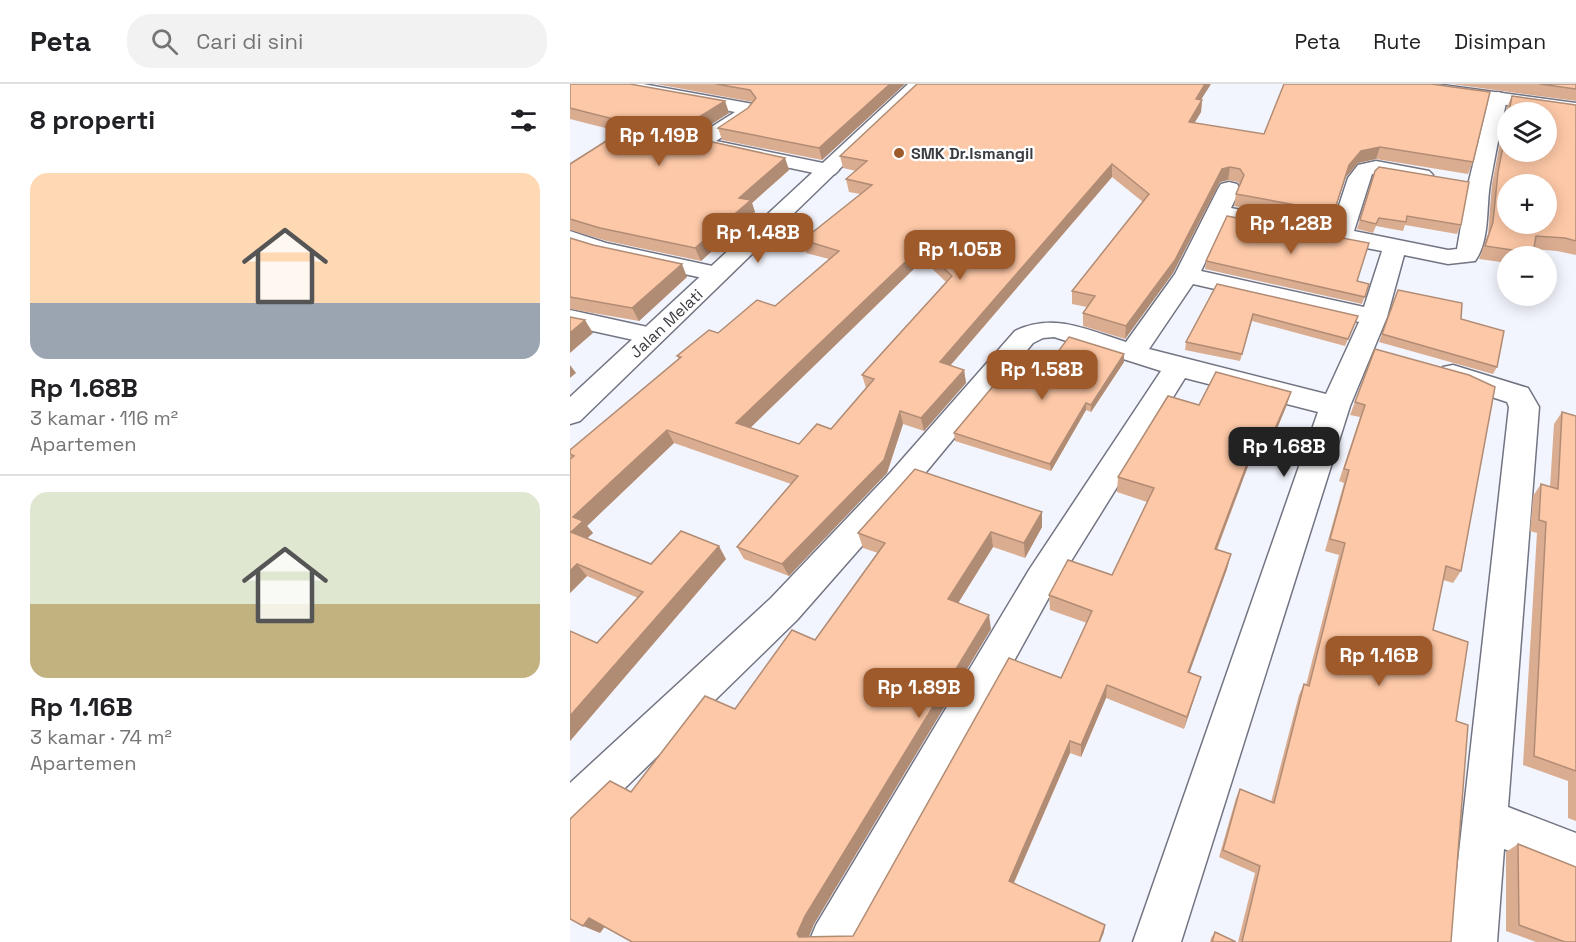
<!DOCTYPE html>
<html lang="id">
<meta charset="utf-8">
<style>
:root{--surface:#fff;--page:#f2f2f2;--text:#202124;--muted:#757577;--line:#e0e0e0;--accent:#9e5a2b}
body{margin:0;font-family:"Space Grotesk",sans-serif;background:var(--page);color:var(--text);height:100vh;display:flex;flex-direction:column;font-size:22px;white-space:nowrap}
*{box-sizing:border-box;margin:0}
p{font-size:20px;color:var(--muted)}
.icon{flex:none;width:33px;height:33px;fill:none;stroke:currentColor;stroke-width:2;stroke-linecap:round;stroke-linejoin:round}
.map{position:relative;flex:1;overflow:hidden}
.panel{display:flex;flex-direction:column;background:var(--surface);width:570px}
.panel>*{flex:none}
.controls{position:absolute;left:927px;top:18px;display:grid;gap:12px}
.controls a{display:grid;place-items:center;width:60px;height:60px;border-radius:50%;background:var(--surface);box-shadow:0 3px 15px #0003;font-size:30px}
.price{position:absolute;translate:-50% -51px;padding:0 14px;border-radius:12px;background:var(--accent);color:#fff;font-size:20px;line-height:39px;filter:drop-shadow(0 2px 3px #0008)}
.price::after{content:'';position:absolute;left:50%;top:36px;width:18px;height:14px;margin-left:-9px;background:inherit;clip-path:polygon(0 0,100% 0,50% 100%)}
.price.selected{background:#222;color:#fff}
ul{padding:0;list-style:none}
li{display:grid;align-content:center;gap:12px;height:318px;padding:0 30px}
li+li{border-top:2px solid var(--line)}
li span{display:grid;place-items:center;height:186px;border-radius:18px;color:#555}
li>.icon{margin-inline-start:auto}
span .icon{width:108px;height:108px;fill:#fffc;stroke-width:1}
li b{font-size:26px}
h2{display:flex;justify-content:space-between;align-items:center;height:72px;padding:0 30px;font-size:26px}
header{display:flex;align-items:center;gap:36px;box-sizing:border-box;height:84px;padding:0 30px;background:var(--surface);border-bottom:2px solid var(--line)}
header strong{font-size:28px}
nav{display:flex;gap:33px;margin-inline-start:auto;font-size:21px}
.search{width:420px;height:54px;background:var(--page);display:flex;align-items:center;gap:15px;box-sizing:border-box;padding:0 21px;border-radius:24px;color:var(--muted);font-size:22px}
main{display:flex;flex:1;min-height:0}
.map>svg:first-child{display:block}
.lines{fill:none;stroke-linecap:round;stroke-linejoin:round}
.street-casing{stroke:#727482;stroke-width:3}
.secondary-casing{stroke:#727482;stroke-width:3}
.primary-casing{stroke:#727482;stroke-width:3}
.street{fill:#fff;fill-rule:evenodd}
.secondary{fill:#fff;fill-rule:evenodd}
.primary{fill:#fff;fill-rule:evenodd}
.wall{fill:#daac90;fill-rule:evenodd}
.shaded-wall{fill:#b18c75}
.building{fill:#fdc8a7;stroke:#b18c75;stroke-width:1.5;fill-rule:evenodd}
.poi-dot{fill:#9e5a2b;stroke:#fff;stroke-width:2}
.labels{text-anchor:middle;stroke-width:4.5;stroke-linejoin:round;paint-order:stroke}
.far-poi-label{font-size:16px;font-weight:bold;fill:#3b3c42;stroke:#fff;text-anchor:start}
.far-street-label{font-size:16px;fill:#3b3c42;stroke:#fff}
</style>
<header>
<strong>Peta</strong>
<div class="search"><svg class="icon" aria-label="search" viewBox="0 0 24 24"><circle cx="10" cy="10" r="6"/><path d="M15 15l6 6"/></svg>Cari di sini</div>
<nav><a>Peta</a><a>Rute</a><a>Disimpan</a></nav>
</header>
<main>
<section class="panel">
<h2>8 properti<svg class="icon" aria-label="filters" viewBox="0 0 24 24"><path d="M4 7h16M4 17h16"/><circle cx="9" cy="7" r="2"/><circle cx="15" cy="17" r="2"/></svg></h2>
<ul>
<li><span style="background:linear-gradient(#ffd9b3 70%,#9aa5b1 0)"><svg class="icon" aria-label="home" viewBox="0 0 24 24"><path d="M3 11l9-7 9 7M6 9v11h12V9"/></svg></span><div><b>Rp 1.68B</b><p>3 kamar · 116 m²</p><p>Apartemen</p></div></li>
<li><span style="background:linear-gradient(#dfe7d0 60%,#c2b280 0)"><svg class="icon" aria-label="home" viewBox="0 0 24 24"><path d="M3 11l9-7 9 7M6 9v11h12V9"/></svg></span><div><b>Rp 1.16B</b><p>3 kamar · 74 m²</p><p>Apartemen</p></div></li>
</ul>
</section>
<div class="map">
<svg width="1006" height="858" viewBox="0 0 1006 858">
<rect width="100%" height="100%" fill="#f3f5fe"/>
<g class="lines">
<g class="street-casing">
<g id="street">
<polygon points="33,0 73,0 183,20 187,26 180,35 146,57 258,80 265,82 269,86 265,90 258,92 126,64 123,60 127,52 165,28 42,5 36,4"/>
<path d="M928,8L935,10L937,14C931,43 925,71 920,100C916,124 920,157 905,177L878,180L834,171L817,233L780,322L611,858H563L748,328L615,294L483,506L289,858H239L246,841L459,486L591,287L484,253L473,254L463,259L342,405L227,536L15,743L0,750V699L201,514L320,389L445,247C484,228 517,246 556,258L605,190L648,105L651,100L659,98L667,100L670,105L661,124L762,143L778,94L788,81L806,77L859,87L863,91L859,95L852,97L802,90L784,147L878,166L887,165L898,101L919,14L921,10ZM655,137L812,167L794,223L631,187ZM623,200L789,238L756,310L579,265Z"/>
<polygon points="0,147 36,159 156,185 159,190 156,195 147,197 30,172 0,162"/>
<polygon points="0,226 91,246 95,252 91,258 82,260 0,242"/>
<polygon points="883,281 958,304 969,323 938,723 1006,749 1006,793 934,765 927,858 879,858 939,323 937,318 873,297 869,290 873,283"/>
</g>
</g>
<g class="secondary-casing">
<polygon id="secondary" points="338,0 357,0 10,337 0,340 0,313"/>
</g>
<g class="primary-casing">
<polygon id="primary" points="817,0 865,0 1006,19 1006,31 826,5 820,4"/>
</g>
<use href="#street" class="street"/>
<use href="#secondary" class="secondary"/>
<use href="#primary" class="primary"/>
</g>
<g class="wall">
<polygon points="0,0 155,17 159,29 126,50 124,54 215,74 219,86 182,119 185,128 131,177 37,157 0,146 0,80 51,48 0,35"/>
<polygon points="86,0 335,0 252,76 152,56 148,44 178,24 183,18"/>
<path d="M714,0L903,78L898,90L806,75L788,79L776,93L760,140L664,122L666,110L670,101L668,98L658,96L650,98L603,189L555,255L513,242V229L517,223L502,220V207L573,118L542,93L380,282L394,286L396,299L354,347L333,340L317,389L219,492L174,475L167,463L221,400L104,359L17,442L23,449L17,454L81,480L156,475L0,657V547L27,559L68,514L17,492L0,509V366L109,275L107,272L148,249L205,222L259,175L236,169L233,156L290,110L279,108L276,95L286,87L273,84L270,72L631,16H632L631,28L624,39L694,50ZM353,176L376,198L292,291L296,304L261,345L229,360L180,344Z"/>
<polygon points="881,0 1006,0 1006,17"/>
<path d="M942,12L1006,21V171L987,167L963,165L961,172H938V179L909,175L918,150L922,100L937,23ZM938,28H976L938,68Z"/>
<polygon points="805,87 891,141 887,150 835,141 833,147 806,142 803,149 787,145"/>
<polygon points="0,154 117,193 69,237 0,225"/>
<polygon points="636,177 787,197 799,200 792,220 635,185"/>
<polygon points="647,200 788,232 775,262 682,237 670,277 615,266 616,258"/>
<polygon points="828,206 891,235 927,283 923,290 809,258"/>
<polygon points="805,265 891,487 883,499 873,496 863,546 886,637 881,858 668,858 685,789 649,773 666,714 670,705 701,718 729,611 734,600 736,601 769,471 755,467 774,399 769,397 790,333 780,331"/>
<polygon points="481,277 554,278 521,328 516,326 481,387 385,357 384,349 432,303"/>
<polygon points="721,308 716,323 693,378 681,374 647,466 661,470 657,485 619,588 627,606 614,645 536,614 511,673 500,669 444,799 534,848 530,858 62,858 35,842 30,849 61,708 165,625 245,556 308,469 293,464 288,449 472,443 455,474 423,463 388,519 421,545 244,840 239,853 283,852 491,594 517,539 480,526 479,511 542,491 577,418 547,408 548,393 629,321"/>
<polygon points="992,328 1006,332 1006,737 998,734 998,697 953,681 967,449 960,447 963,412 971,400 980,403 984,340"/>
<polygon points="948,760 1006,858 966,858 936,847 936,768"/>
<polygon points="645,848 666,858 640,858 641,854"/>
</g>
<g class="shaded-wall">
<polygon points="320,0 335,0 252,76 249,64"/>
<polygon points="635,0 641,0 624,27 626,15"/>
<polygon points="632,16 631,28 618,50 619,38"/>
<polygon points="155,17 159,29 126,50 121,59 116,47 121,38"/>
<polygon points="810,63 806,75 788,79 776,93 760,140 779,81 791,67"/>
<polygon points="215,74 219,86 182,119 185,128 131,177 125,164 169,114"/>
<polygon points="542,80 542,93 372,291 370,278"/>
<polygon points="660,83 658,96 650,98 603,189 555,255 556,242 652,85"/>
<polygon points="351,163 353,176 172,352 166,339"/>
<polygon points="112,180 117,193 69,237 62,224"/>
<polygon points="15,236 23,249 0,269 0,249"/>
<polygon points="554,270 554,278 521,328 521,321"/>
<polygon points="0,281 6,289 0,294"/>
<polygon points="394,286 396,299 354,347 351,334"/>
<polygon points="721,308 716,323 693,378 697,363"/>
<polygon points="516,319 516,326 481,387 480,380"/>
<polygon points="330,327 333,340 317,389 219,492 212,480"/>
<polygon points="97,346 104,359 17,442 23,449 11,460 1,448 3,433"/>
<polygon points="685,359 681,374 641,480 645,465"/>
<polygon points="472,428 472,443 455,474 454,459"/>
<polygon points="421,448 423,463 382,529 378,515"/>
<polygon points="149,462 156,475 0,657 0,632"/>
<polygon points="661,470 657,485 615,601 618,588"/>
<polygon points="7,480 17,492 0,509 0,487"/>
<polygon points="419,531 421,545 244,840 237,857 229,853 227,850 235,832"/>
<polygon points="631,593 627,606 614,645 617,633"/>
<polygon points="537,601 536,614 511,673 511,661"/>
<polygon points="500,657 500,669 441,805 439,797"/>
<polygon points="19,834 36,841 30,849 13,842"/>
<polygon points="535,841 534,848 530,858 529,858"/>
</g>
<g class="building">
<polygon points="0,0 60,0 155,17 121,38 116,47 120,53 215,74 169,114 181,116 125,164 30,144 0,135 0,80 63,40 0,24"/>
<polygon points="146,0 320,0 249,64 148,44 178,24 186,14 180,6"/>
<path d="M347,0H635L626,15L632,16L619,38L694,50L714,0H861L920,8L903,78L810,63L791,67L779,81L764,128L666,110L674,91L670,85L660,83L652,85L605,176L556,242L513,229L525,212L502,207L579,110L542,80L370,278L394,286L351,334L330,327L314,376L212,480L167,463L228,392L97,346L3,433L13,437L1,448L81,480L111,447L149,462L0,632V547L27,559L73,508L7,480L0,487V375L4,372L0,370V366L111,273L107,272L139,246L148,249L187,216L205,222L269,167L233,156L302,101L276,95L297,77L270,72ZM351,163L382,192L292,291L304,295L261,345L247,340L229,360L166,339Z"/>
<polygon points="970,0 1006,0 1006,5"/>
<path d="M942,12L1006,21V157L995,154L966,152L963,169L915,162L923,138L928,88L938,37V68H976V28H939ZM938,100H976V140H938Z"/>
<polygon points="809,83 899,98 891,141 837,132 836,138 809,134 806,140 790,136 805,87"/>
<polygon points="657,132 799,159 787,197 799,200 795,213 636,177"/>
<polygon points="0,154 23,161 112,180 62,224 0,213"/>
<polygon points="647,200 788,232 778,255 683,230 672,270 616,258"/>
<polygon points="828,206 892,219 891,235 934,247 927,283 812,250"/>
<polygon points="0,233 15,236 0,249"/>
<polygon points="499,253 554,270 521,321 516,319 480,380 384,349 424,301 432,303 458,270 481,277"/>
<polygon points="805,265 899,291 925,303 891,487 876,482 863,546 898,558 886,637 898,641 881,858 672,858 690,782 653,766 670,705 704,719 734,600 739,602 775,459 760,455 779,386 774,385 795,321 785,318"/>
<polygon points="646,288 721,308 697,363 685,359 645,465 661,470 618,588 631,593 617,633 537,601 511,661 500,657 439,797 535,841 529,858 62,858 19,834 13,842 0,835 0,735 40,697 61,708 135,612 165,625 222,546 245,556 315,459 288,449 345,385 472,428 454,459 421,448 378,515 419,531 235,832 227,850 229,853 283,852 439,574 491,594 522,527 479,511 498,476 542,491 584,404 548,393 598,312 629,321"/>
<polygon points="992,328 1006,332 1006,687 964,672 976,438 969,436 971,400 988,405"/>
<polygon points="948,760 1006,783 1006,858 995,858 949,841"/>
<polygon points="645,848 666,858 642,858"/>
</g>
<circle class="poi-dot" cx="329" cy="69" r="6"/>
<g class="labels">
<g class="far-poi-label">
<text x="341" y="75">SMK Dr.Ismangil</text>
</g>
<g class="far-street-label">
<text transform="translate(96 239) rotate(-43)" y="6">Jalan Melati</text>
</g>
</g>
</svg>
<div class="controls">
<a><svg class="icon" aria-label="layers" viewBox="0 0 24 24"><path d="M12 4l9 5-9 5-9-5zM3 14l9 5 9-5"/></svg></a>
<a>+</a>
<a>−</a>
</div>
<b class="price" style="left:89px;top:83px">Rp 1.19B</b>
<b class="price" style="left:721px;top:171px">Rp 1.28B</b>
<b class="price" style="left:188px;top:180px">Rp 1.48B</b>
<b class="price" style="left:390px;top:197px">Rp 1.05B</b>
<b class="price" style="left:472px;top:317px">Rp 1.58B</b>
<b class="price selected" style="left:714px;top:394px">Rp 1.68B</b>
<b class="price" style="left:809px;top:603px">Rp 1.16B</b>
<b class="price" style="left:349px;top:635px">Rp 1.89B</b>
</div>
</main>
